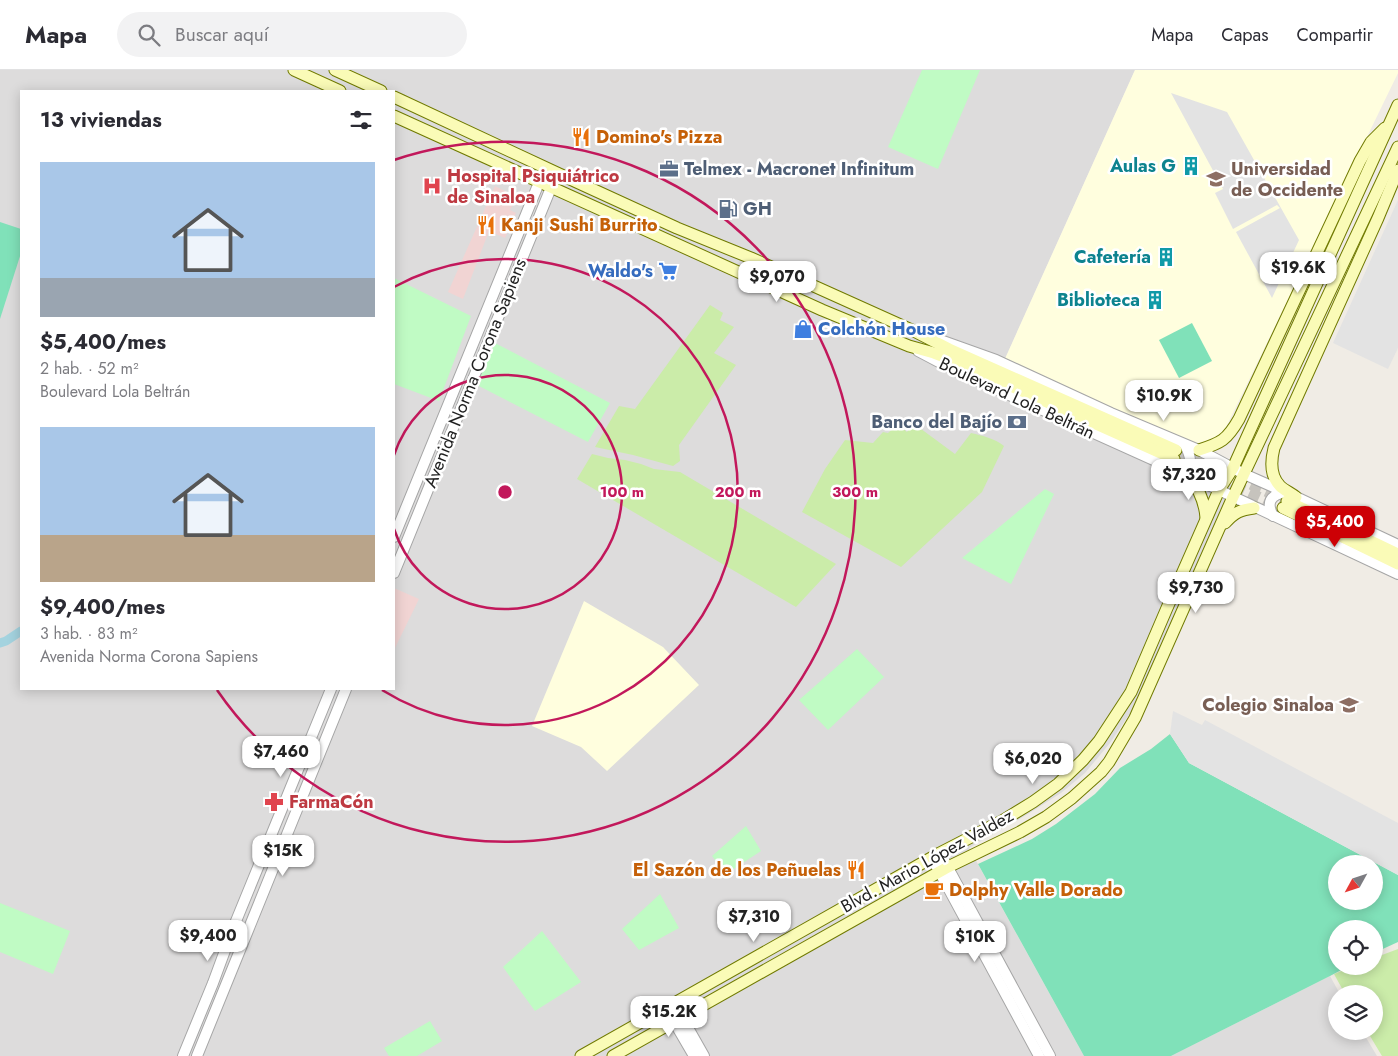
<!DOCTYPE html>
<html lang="es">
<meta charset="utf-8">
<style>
:root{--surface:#fff;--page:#f2f2f3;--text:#2b2b33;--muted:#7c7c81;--line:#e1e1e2;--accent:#cd0005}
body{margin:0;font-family:Jost,sans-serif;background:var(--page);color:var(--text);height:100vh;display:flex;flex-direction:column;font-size:19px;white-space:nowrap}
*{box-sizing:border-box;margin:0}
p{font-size:16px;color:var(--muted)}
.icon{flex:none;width:28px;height:28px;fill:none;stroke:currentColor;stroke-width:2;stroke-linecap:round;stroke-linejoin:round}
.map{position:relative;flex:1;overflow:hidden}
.details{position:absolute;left:20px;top:20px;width:375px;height:600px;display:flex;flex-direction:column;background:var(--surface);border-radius:0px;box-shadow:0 2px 12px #0003}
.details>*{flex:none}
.needle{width:32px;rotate:230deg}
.controls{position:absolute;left:1328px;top:785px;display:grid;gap:10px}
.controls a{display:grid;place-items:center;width:55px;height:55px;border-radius:50%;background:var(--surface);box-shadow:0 2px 12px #0003;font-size:25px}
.price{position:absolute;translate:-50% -42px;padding:0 11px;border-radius:10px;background:#fff;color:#222;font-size:16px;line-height:32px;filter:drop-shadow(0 1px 2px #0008)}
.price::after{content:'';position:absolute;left:50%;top:30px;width:15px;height:11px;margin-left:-8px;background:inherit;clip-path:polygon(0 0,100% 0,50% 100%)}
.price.on{background:var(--accent);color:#fff}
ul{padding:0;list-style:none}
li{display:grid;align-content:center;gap:10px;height:265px;padding:0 20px}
li span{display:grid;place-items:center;height:155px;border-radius:0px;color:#555}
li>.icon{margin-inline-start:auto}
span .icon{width:90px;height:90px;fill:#fffc;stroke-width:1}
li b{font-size:21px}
h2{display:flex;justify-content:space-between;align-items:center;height:60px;padding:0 20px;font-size:21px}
header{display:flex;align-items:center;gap:30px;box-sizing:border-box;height:70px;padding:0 25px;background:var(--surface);border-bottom:1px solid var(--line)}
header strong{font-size:24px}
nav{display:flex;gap:28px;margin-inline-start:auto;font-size:18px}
.search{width:350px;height:45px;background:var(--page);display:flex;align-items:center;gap:12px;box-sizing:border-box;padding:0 18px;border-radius:28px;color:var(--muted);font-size:19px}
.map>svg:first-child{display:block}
.residential{fill:#dddcdc;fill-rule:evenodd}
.commercial{fill:#f1d4d3}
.education{fill:#fffede}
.grass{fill:#cbeca9}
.park{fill:#c0fbc4}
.pitch{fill:#80e1b9;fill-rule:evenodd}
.parking{fill:#e3e3e3}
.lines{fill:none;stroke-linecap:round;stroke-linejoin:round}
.canal{stroke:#a4d3df;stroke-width:9}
.secondary-tunnel{stroke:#c6c3bd;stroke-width:11;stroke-dasharray:11 5.5;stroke-linecap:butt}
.tertiary-casing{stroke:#a6a6a6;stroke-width:12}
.secondary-casing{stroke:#707a01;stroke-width:13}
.tertiary{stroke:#fff;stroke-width:10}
.secondary{stroke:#fafbb7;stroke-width:11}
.ring{fill:none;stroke:#c2185b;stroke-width:2.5}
.labels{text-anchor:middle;stroke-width:5;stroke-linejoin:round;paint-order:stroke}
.food-label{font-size:18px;font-weight:bold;fill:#c56008;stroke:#fff;text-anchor:start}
.culture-label{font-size:18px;font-weight:bold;fill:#0d838f;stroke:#fff;text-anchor:end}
.service-label{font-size:18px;font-weight:bold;fill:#4e5e75;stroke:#fff;text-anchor:start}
.education-label{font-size:18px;font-weight:bold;fill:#785e54;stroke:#fff;text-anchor:start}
.health-label{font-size:18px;font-weight:bold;fill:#be3a42;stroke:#fff;text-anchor:start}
.shop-label{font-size:18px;font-weight:bold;fill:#366cbe;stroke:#fff;text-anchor:end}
.street-label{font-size:18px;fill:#1f1f1f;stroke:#fff}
.centre{fill:#c2185b;stroke:#fff;stroke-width:2.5}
.ring-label{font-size:15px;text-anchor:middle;font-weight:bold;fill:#c2185b;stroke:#fff;stroke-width:5;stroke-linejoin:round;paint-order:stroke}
</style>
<header>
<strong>Mapa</strong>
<div class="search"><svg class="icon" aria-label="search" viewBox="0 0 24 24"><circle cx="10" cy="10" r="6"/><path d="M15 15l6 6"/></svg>Buscar aquí</div>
<nav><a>Mapa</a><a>Capas</a><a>Compartir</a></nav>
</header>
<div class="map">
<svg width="1398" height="986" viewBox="0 0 1398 986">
<rect width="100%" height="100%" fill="#f0ece5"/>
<g class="residential">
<path d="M0,0H1135L1004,291L1071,341L1232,415L1135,636L1110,673L1085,703L1061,723L1028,744L969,778L1084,986H0ZM21,21H394V619H21Z"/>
<polygon points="1330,906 1340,924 1336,924 1336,961 1362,961 1377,986 1171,986"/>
</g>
<g class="commercial">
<polygon points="495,116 517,127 510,140 516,143 505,168 489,161 463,229 448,222"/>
<polygon points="394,518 419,529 394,580"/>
</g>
<g class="education">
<polygon points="1135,0 1398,0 1398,3 1214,382 1004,291"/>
<polygon points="584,531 663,577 699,615 607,701 581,677 532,656"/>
</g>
<g class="grass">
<polygon points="710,235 723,243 720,250 734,257 714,283 736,295 679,375 680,391 673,396 633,385 595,377 619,336 635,339"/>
<path d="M913,353L955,384L971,363C983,366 994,368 1004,376L982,422L901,497L802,442L825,399L845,370L873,373L883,362L888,363L898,354L907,362Z"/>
<polygon points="592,384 608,388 625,390 641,394 654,399 680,402 836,494 796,537 577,409"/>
<polygon points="1398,879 1398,986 1382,986 1367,961 1374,961 1374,924 1345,924 1334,904 1354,896 1374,896 1374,888"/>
</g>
<g class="park">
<polygon points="922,0 980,0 938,99 888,77"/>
<polygon points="394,208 471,246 439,331 394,314"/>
<polygon points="493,272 610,333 588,372 475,314"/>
<polygon points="1045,419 1054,424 1011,514 962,488"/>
<polygon points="857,579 884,607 828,660 799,630"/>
<polygon points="746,756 761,781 726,804 712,786"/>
<polygon points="660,824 679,858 639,880 622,859"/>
<polygon points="0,833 70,861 53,904 0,882"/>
<polygon points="542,861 581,912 535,941 503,897"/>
<polygon points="430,951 442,971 417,986 389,986 384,978"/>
</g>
<g class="pitch">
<polygon points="0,152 21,159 21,183 0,249"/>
<polygon points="1192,253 1212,291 1179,308 1159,270"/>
<path d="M1170,664L1189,693L1398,805V872L1374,883V859H1336V896H1349L1330,906L1171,986H1084L978,794L1032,769L1056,754L1095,724L1120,698L1151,679ZM1336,794H1374V831H1336Z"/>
</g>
<g class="parking">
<polygon points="1171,23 1227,42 1299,170 1272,228 1236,162 1280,138 1277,135 1233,159 1215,123 1223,119"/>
<polygon points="1398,130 1398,278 1388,299 1333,273"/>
<polygon points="1173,641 1202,655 1205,650 1398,753 1398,805 1189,693 1170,664"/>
</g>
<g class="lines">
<polyline class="canal" points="0,573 6,571 21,561"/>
<g class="secondary-tunnel">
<polyline points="1176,380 1283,429"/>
<polyline points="1174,389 1283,438"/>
</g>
<g class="tertiary-casing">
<g id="tertiary">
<polyline points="940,270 996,290 1111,343 1199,380 1244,404 1296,427 1398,475"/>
<polyline points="918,281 956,301 1189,406 1398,504"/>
<path d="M1178,401C1193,394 1192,389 1185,375"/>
<path d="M1273,446C1266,433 1270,425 1285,422"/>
<polyline points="394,467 545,98"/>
<polyline points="394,503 557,103"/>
<polyline points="940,783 1050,986"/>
<polyline points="932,788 1039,986"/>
<polyline points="674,933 704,986"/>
<polyline points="666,938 694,986"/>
<polyline points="183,986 213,913 234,856 331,619"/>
<polyline points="197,986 346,619"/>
</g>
</g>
<g class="secondary-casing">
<g id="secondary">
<polyline points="294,0 340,21"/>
<polyline points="335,0 381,21"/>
<polyline points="394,27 557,103 677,158 751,188 816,217 916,262 949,279 1176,380"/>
<polyline points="394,46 822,240 909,276 934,283 955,291 1174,389"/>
<path d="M1199,380C1221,373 1227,370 1239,349L1360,91L1371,72L1385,58"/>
<path d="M1189,406C1199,419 1205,432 1206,448"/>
<path d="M1296,427C1291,423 1284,420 1280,416C1270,406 1271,390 1274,378L1378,148L1398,100"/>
<polyline points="1287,431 1398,484"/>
<polyline points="1283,438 1398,494"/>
<path d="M1225,453C1235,442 1240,440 1254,438"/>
<polyline points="581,986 940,783 1002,751 1033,732 1058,714 1083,690 1099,671 1131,622 1167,538 1219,420 1233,398 1242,378 1398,35"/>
<polyline points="613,986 948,797 1020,762 1046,747 1072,728 1101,702 1109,692 1135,648 1233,427 1398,77"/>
</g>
</g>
<use href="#tertiary" class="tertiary"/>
<use href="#secondary" class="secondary"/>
</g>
<g class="ring">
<path d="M394 385A117 117 0 1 1 394 459"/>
<path d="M394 217A233 233 0 1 1 382 620"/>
<path d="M394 90A350 350 0 1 1 217 620"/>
</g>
<defs>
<g id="restaurant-bare" transform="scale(1.5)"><path d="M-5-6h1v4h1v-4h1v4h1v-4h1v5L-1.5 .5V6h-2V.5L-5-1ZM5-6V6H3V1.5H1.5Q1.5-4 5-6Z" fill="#e8710a" stroke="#fff" stroke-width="2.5" paint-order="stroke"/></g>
<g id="building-bare" transform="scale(1.5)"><path d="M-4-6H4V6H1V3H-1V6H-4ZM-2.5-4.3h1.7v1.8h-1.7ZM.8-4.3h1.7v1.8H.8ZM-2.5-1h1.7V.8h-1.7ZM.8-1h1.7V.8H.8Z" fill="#0f9aa8" stroke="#fff" stroke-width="2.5" paint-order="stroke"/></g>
<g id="office-bare" transform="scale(1.5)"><path d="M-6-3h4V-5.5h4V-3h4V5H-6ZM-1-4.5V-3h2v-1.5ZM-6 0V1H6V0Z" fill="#5c6f8a" stroke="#fff" stroke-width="2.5" paint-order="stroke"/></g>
<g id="university-bare" transform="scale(1.5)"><path d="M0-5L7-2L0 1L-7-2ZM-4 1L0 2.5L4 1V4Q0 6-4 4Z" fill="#8d6e63" stroke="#fff" stroke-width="2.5" paint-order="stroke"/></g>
<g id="hospital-bare" transform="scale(1.5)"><path d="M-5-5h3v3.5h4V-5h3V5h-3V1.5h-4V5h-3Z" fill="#e0444e" stroke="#fff" stroke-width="2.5" paint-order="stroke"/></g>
<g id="fuel-bare" transform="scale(1.5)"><path d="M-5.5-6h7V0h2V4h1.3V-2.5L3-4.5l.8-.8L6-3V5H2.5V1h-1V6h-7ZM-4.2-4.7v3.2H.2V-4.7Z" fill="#5c6f8a" stroke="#fff" stroke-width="2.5" paint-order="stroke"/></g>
<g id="supermarket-bare" transform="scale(1.5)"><path d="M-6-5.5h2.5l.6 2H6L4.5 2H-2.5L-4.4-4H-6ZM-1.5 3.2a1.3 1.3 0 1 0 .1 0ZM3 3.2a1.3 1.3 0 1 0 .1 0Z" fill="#3f7fe0" stroke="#fff" stroke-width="2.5" paint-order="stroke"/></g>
<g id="shop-bare" transform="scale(1.5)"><path d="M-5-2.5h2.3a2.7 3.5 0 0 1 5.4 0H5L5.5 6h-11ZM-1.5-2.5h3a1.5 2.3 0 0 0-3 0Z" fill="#3f7fe0" stroke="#fff" stroke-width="2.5" paint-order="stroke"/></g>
<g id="bank-bare" transform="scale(1.5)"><path d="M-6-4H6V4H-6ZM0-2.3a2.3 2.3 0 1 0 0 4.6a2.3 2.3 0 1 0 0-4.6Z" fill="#5c6f8a" stroke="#fff" stroke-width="2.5" paint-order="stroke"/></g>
<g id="school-bare" transform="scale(1.5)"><path d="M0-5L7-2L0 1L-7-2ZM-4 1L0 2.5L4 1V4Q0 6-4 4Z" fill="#8d6e63" stroke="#fff" stroke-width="2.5" paint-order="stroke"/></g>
<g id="pharmacy-bare" transform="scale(1.5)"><path d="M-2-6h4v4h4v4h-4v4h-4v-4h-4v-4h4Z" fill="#e0444e" stroke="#fff" stroke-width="2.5" paint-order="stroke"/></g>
<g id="cafe-bare" transform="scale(1.5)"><path d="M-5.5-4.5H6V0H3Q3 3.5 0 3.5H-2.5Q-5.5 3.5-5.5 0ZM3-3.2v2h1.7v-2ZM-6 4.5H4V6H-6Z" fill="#e8710a" stroke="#fff" stroke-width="2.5" paint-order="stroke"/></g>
</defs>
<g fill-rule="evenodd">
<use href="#restaurant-bare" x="581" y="67"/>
<use href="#building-bare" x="1191" y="96"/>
<use href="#office-bare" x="669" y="99"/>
<use href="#university-bare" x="1216" y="109"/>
<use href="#hospital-bare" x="432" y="116"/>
<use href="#fuel-bare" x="728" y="139"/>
<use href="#restaurant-bare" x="486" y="155"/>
<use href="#building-bare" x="1166" y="187"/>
<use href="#supermarket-bare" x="668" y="201"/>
<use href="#building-bare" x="1155" y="230"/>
<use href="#shop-bare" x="803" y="259"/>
<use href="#bank-bare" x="1017" y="352"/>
<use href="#school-bare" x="1349" y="635"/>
<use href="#pharmacy-bare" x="274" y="732"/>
<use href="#restaurant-bare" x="856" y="800"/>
<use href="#cafe-bare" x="934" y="820"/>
</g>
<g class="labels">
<g class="food-label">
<text x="596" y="73">Domino's Pizza</text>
<text x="501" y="161">Kanji Sushi Burrito</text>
<text x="841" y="806" text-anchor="end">El Sazón de los Peñuelas</text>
<text x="949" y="826">Dolphy Valle Dorado</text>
</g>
<g class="culture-label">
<text x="1176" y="102">Aulas G</text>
<text x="1151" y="193">Cafetería</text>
<text x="1140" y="236">Biblioteca</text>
</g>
<g class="service-label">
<text x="684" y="105">Telmex - Macronet Infinitum</text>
<text x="743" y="145">GH</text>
<text x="1002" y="358" text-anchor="end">Banco del Bajío</text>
</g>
<g class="education-label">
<text x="1231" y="105">Universidad<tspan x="1231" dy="21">de Occidente</tspan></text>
<text x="1334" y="641" text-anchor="end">Colegio Sinaloa</text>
</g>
<g class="health-label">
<text x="447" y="112">Hospital Psiquiátrico<tspan x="447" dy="21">de Sinaloa</tspan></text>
<text x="289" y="738">FarmaCón</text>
</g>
<g class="shop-label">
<text x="653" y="207">Waldo's</text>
<text x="818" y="265" text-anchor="start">Colchón House</text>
</g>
<g class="street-label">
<text transform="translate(475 303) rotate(-68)" y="6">Avenida Norma Corona Sapiens</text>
<text transform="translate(1017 328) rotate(25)" y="6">Boulevard Lola Beltrán</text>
<text transform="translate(927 791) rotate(-29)" y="6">Blvd. Mario López Valdez</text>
</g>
</g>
<circle cx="505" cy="422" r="8" class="centre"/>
<g class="ring-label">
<text x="622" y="427">100 m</text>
<text x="738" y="427">200 m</text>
<text x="855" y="427">300 m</text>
</g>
</svg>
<div class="controls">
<a><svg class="needle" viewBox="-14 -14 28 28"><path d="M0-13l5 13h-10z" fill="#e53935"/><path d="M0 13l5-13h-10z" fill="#7c7c81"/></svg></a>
<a><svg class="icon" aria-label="locate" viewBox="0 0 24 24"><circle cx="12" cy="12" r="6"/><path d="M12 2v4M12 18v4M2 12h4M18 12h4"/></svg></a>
<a><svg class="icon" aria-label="layers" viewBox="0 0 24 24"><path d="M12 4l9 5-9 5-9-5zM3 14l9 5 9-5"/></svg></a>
</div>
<b class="price" style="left:1298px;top:224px">$19.6K</b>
<b class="price" style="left:777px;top:233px">$9,070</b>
<b class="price" style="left:1164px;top:352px">$10.9K</b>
<b class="price" style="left:1189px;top:431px">$7,320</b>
<b class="price on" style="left:1335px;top:478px">$5,400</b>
<b class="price" style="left:1196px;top:544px">$9,730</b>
<b class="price" style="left:281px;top:708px">$7,460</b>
<b class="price" style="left:1033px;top:715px">$6,020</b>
<b class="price" style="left:283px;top:807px">$15K</b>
<b class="price" style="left:754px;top:873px">$7,310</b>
<b class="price" style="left:208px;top:892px">$9,400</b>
<b class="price" style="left:975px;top:893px">$10K</b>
<b class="price" style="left:669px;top:968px">$15.2K</b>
<section class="details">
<h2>13 viviendas<svg class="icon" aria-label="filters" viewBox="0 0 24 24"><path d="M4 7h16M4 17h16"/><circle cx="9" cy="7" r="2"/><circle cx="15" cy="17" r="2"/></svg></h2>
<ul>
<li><span style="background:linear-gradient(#a9c7e8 75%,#9aa5b1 0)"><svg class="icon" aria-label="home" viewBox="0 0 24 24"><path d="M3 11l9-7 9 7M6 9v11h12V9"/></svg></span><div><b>$5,400/mes</b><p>2 hab. · 52 m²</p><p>Boulevard Lola Beltrán</p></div></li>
<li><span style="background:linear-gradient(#a9c7e8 70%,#b9a48a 0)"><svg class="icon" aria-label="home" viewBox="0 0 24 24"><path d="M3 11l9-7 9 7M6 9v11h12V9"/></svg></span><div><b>$9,400/mes</b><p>3 hab. · 83 m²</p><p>Avenida Norma Corona Sapiens</p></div></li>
</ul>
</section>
</div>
